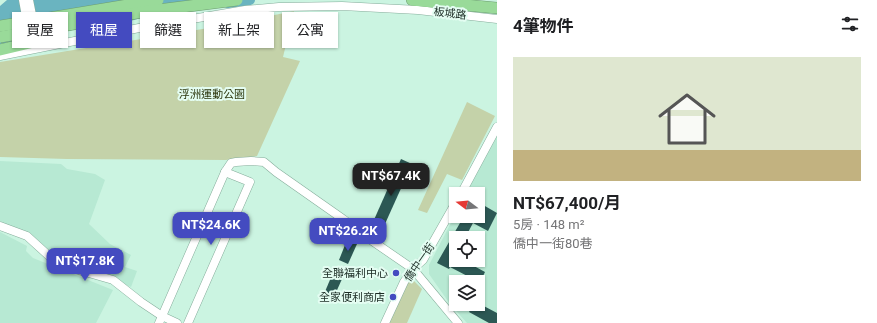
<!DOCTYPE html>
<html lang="zh-TW">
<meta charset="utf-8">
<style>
:root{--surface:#fff;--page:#f6f6f6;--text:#202124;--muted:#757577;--accent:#444bc0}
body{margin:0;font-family:Roboto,"Noto Sans TC",sans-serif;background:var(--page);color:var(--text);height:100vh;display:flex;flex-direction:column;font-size:15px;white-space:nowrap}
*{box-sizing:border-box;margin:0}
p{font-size:13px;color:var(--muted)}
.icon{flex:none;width:22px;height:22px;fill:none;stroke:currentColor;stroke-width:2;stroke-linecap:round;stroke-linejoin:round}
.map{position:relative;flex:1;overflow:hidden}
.side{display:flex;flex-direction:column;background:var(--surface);width:380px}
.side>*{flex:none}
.top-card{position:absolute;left:12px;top:12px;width:380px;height:36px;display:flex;gap:8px}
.needle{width:26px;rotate:286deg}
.fabs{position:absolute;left:449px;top:187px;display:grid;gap:8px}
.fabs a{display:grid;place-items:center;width:36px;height:36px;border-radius:0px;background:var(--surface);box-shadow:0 1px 3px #0004;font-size:20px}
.price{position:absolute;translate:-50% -34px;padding:0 9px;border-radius:8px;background:var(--accent);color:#fff;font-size:13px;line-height:26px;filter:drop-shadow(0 1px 2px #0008)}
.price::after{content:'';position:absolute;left:50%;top:24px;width:12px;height:9px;margin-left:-6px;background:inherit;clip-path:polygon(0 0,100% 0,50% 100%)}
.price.current{background:#222;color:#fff}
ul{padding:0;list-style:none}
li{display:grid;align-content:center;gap:8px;height:212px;padding:0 16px}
li span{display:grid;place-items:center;height:124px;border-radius:0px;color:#555}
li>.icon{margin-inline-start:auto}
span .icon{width:72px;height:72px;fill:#fffc;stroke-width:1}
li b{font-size:17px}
h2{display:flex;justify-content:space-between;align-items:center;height:48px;padding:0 16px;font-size:17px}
.pill{padding:0 14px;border-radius:0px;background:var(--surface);box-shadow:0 1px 3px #0004;font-size:14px;line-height:36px}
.pill.current{background:var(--accent);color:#fff}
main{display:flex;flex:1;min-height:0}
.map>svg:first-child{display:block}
.built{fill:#b7e9d3;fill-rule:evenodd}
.green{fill:#c4d2a9}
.water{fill:#6ab4c0}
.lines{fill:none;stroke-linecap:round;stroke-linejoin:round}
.river{stroke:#6ab4c0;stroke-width:10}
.building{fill:#2c5854}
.minor-casing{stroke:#85ad9b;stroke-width:9}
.highway-casing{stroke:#6d9d70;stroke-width:12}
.minor{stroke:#fff;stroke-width:8}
.highway{stroke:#99da99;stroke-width:11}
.highway-bridge-casing{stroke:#6d9d70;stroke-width:12;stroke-linecap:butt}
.highway-bridge{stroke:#99da99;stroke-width:11}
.poi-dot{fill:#444bc0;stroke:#e4fdf2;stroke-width:1.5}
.labels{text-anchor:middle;stroke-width:4;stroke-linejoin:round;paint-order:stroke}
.street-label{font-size:11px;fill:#1b2b24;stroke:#e4fdf2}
.park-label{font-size:11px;fill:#2f3a11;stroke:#e4fdf2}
.poi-label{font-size:11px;fill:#1b2b24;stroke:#e4fdf2;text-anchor:end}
</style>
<main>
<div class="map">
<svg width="497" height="323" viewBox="0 0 497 323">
<rect width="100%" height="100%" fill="#cbf4e1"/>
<g class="built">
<path d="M497,136V323H467L450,304L429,274V265L456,213V216H478V194H466ZM456,238H478V260H456ZM456,282H478V304H456Z"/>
<polygon points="0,161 61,164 67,169 95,174 105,180 89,224 110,244 131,255 125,267 137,271 131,287 119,282 97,268 75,262 50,252 38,240 0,221"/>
<polygon points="0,232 27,246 26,251 33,258 113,290 96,323 0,323"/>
</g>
<g class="green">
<polygon points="294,11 283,57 300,61 257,156 226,160 67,159 0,157 0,62 221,26"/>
<polygon points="467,102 495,116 462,180 447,174 427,213 418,210"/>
<polygon points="412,279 422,289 407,323 389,323 408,283"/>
</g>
<polygon class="water" points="7,0 217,0 163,12 112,26 98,25 0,44 0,6"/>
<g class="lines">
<polyline class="river" points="228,3 250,0"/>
</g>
<g class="building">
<polygon points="401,159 412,164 380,235 369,231"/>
<polygon points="478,202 497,213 488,231 473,223 465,238 456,238 456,260 463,260 485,272 480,282 474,282 475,280 450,267 449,269 437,263 464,216 478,216"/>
<polygon points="347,240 357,244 348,264 339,260"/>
<polygon points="332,275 342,279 333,299 324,294"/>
<polygon points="468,304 480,304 497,313 497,323 489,323 469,312 470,310 465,308"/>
</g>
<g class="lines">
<g class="minor-casing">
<g id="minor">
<polyline points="23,0 28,27"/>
<polyline points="29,0 34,25"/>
<polyline points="0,56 139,28 245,10 279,7 342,6 418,10 497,19"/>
<polyline points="461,194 497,127"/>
<polyline points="0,226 27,236 49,256 68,267 113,280 141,302 162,316 177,323"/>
<polyline points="159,323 225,172 231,163 236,162 251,161 264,162 276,172 343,219 365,236 413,269 458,323"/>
<polyline points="188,323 250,182 225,172"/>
<polyline points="385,323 404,282 413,269 423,260 456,202"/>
</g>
</g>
<g class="highway-casing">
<g id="highway">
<polyline points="412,0 497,8"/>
<polyline points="0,50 38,41"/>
</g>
</g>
<use href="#minor" class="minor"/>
<use href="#highway" class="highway"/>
<g class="highway-bridge-casing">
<g id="highway-bridge">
<polyline points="0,26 158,0"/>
<polyline points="0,37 142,12 237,0"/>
</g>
</g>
<use href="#highway-bridge" class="highway-bridge"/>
</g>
<g class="poi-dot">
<circle cx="396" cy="273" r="4"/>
<circle cx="393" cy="297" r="4"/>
</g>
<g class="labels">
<g class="street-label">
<text transform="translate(450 13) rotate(7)" y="4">板城路</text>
<text transform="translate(419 262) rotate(-55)" y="4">僑中一街</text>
</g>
<g class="park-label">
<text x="212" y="98">浮洲運動公園</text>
</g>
<g class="poi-label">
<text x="388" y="277">全聯福利中心</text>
<text x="385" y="301">全家便利商店</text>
</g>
</g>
</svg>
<div class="fabs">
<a><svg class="needle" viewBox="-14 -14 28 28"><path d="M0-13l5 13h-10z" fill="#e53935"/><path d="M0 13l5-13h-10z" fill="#757577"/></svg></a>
<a><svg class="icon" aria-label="locate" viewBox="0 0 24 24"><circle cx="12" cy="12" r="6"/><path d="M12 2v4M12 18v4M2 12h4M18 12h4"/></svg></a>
<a><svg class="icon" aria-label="layers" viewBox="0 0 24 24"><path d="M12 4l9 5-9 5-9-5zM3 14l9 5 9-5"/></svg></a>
</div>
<b class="price current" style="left:391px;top:197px">NT$67.4K</b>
<b class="price" style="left:211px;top:246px">NT$24.6K</b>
<b class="price" style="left:348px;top:252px">NT$26.2K</b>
<b class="price" style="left:85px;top:282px">NT$17.8K</b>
<div class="top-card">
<a class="pill">買屋</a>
<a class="pill current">租屋</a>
<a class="pill">篩選</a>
<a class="pill">新上架</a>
<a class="pill">公寓</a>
</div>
</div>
<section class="side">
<h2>4筆物件<svg class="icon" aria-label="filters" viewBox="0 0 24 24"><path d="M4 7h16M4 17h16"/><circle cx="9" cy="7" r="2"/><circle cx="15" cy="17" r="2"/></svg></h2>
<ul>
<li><span style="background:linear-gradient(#dfe7d0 75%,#c2b280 0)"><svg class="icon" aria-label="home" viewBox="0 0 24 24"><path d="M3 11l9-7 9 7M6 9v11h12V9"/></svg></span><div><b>NT$67,400/月</b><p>5房 · 148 m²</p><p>僑中一街80巷</p></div></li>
</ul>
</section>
</main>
